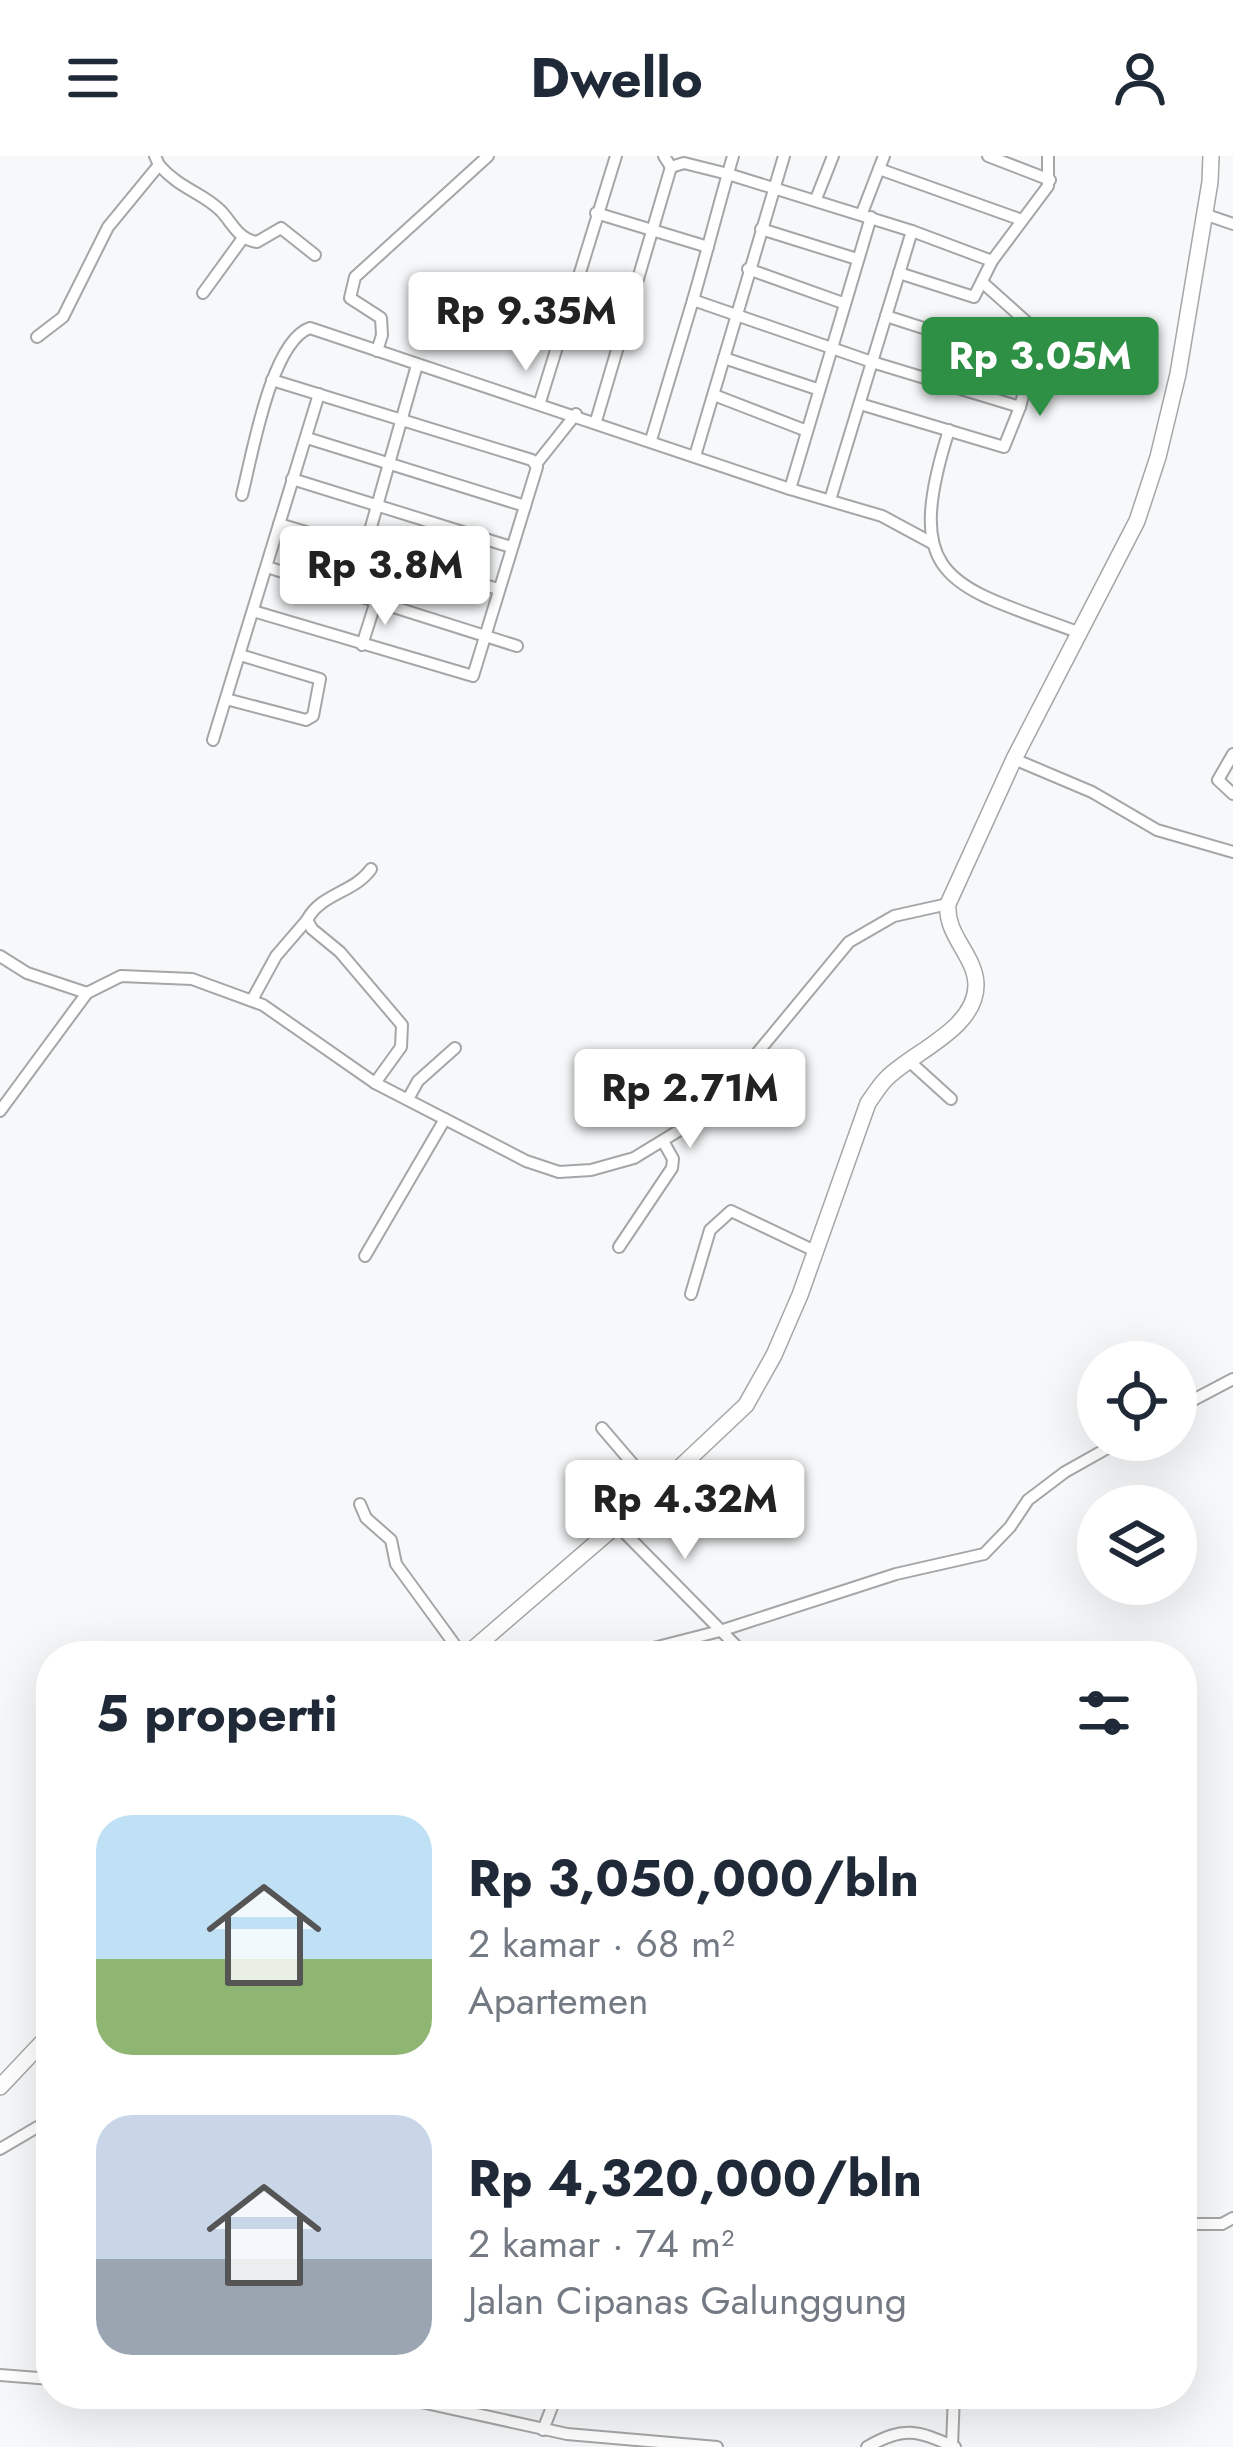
<!DOCTYPE html>
<html lang="id">
<meta charset="utf-8">
<style>
:root{--surface:#fff;--page:#f2f2f3;--text:#1f2937;--muted:#747a83;--accent:#2e9044}
body{margin:0;font-family:Jost,sans-serif;background:var(--page);color:var(--text);height:100vh;display:flex;flex-direction:column;font-size:45px;white-space:nowrap}
*{box-sizing:border-box;margin:0}
p{font-size:39px;color:var(--muted)}
.icon{flex:none;width:66px;height:66px;fill:none;stroke:currentColor;stroke-width:2;stroke-linecap:round;stroke-linejoin:round}
.map{position:relative;flex:1;overflow:hidden}
.side{position:absolute;left:36px;top:1485px;width:1161px;height:768px;display:flex;flex-direction:column;background:var(--surface);border-radius:48px;box-shadow:0 12px 48px #0002}
.side>*{flex:none}
.buttons{position:absolute;left:1077px;top:1185px;display:grid;gap:24px}
.buttons a{display:grid;place-items:center;width:120px;height:120px;border-radius:50%;background:var(--surface);box-shadow:0 12px 48px #0002;font-size:60px}
.price{position:absolute;translate:-50% -102px;padding:0 27px;border-radius:12px;background:#fff;color:#222;font-size:39px;line-height:78px;filter:drop-shadow(0 3px 6px #0008)}
.price::after{content:'';position:absolute;left:50%;top:72px;width:36px;height:27px;margin-left:-18px;background:inherit;clip-path:polygon(0 0,100% 0,50% 100%)}
.price.current{background:var(--accent);color:#fff}
ul{padding:0;list-style:none}
li{display:flex;align-items:center;gap:36px;height:300px;padding:0 60px}
li span{display:grid;place-items:center;flex:none;width:336px;height:240px;border-radius:36px;color:#555}
li>.icon{margin-inline-start:auto}
span .icon{width:144px;height:144px;fill:#fffc;stroke-width:1}
li b{font-size:51px}
h2{display:flex;justify-content:space-between;align-items:center;height:144px;padding:0 60px;font-size:51px}
header{display:flex;justify-content:space-between;align-items:center;height:156px;padding:0 60px;background:var(--surface);font-size:54px;font-weight:700}
.map>svg:first-child{display:block}
.lines{fill:none;stroke-linecap:round;stroke-linejoin:round}
.street-casing{stroke:#a4a6a7;stroke-width:14}
.secondary-casing{stroke:#a4a6a7;stroke-width:18}
.street{stroke:#fff;stroke-width:10}
.secondary{stroke:#fff;stroke-width:15}
</style>
<header><svg class="icon" aria-label="menu" viewBox="0 0 24 24"><path d="M4 6h16M4 12h16M4 18h16"/></svg>Dwello<svg class="icon" aria-label="person" viewBox="0 0 24 24"><circle cx="12" cy="8" r="4"/><path d="M4 21q1-7 8-7t8 7"/></svg></header>
<div class="map">
<svg width="1233" height="2291" viewBox="0 0 1233 2291">
<rect width="100%" height="100%" fill="#f6f8f9"/>
<g class="lines">
<g class="street-casing">
<g id="street">
<path d="M664,0L671,11L684,7L728,18L912,75L872,206L693,144C707,96 719,48 733,0"/>
<polyline points="988,0 1050,24"/>
<path d="M159,9C181,34 202,36 221,55C233,68 238,83 257,86L281,72L315,99"/>
<polyline points="879,13 1022,64"/>
<polyline points="816,43 833,0"/>
<polyline points="596,57 708,91"/>
<polyline points="862,57 884,0"/>
<polyline points="1204,58 1233,68"/>
<polyline points="761,73 857,103"/>
<polyline points="992,105 1048,30 1048,0"/>
<polyline points="748,113 843,147"/>
<polyline points="899,117 974,141 992,105 912,75"/>
<polyline points="203,137 243,82"/>
<polyline points="886,160 1032,207"/>
<polyline points="37,181 63,161 108,71 159,9 155,0"/>
<polyline points="377,195 382,179 381,162 350,142 355,121 488,0"/>
<polyline points="724,202 817,233"/>
<polyline points="714,239 807,275"/>
<polyline points="540,246 616,0"/>
<polyline points="860,248 1004,291 1020,251"/>
<polyline points="596,265 671,11"/>
<path d="M949,274C900,428 952,429 1080,477"/>
<polyline points="307,282 525,350"/>
<polyline points="651,284 693,144"/>
<polyline points="695,300 784,0"/>
<polyline points="537,307 576,258"/>
<polyline points="292,323 511,391"/>
<polyline points="790,333 871,61"/>
<path d="M242,339C252,300 271,185 310,172L790,333L882,360L932,387"/>
<polyline points="830,344 872,206 1020,251 1039,177 982,126"/>
<polyline points="279,368 498,433"/>
<polyline points="267,411 517,490"/>
<polyline points="352,438 417,209"/>
<polyline points="253,455 473,520 537,311 532,304 272,224"/>
<polyline points="362,489 376,445"/>
<polyline points="226,543 306,564 313,560 320,523 240,499"/>
<polyline points="213,584 319,238"/>
<polyline points="1233,598 1218,624 1233,638"/>
<polyline points="1014,603 1092,636 1157,674 1233,696"/>
<path d="M371,713C354,737 321,737 307,764L312,773L340,796L402,869L401,891L375,927"/>
<polyline points="0,800 27,817 87,837"/>
<polyline points="252,844 276,800 307,764"/>
<polyline points="909,905 951,943"/>
<polyline points="408,943 418,925 455,892"/>
<polyline points="0,955 87,837 121,820 192,823 263,849 375,927 526,1005 559,1016 591,1014 634,1002 688,969 744,913 849,786 894,760 948,748"/>
<polyline points="619,1091 672,1012 673,1003 663,985"/>
<polyline points="365,1100 445,963"/>
<polyline points="691,1138 710,1074 731,1055 817,1096"/>
<polyline points="1176,1253 1233,1223"/>
<polyline points="602,1272 656,1335"/>
<polyline points="360,1348 366,1362 391,1384 396,1408 463,1500"/>
<polyline points="617,1369 746,1500"/>
<polyline points="622,1500 720,1475 896,1418 984,1398 1010,1371 1028,1344 1065,1316 1122,1284"/>
<polyline points="0,1993 51,1963"/>
<polyline points="1182,2068 1222,2068 1233,2062"/>
<polyline points="0,2219 51,2223"/>
<polyline points="109,2238 143,2242 204,2238"/>
<polyline points="385,2238 567,2278 717,2291"/>
<polyline points="543,2274 557,2238"/>
<polyline points="952,2290 954,2238"/>
<path d="M867,2291C904,2270 916,2274 955,2291"/>
</g>
</g>
<g class="secondary-casing">
<g id="secondary">
<path d="M465,1500L640,1349L746,1249L774,1199L800,1139L868,947C874,939 879,930 886,923C912,896 977,873 976,828C975,799 945,779 948,748L1014,603L1137,365L1158,301L1178,218L1210,26L1211,0"/>
<polyline points="0,1931 51,1877"/>
</g>
</g>
<use href="#street" class="street"/>
<use href="#secondary" class="secondary"/>
</g>
</svg>
<div class="buttons">
<a><svg class="icon" aria-label="locate" viewBox="0 0 24 24"><circle cx="12" cy="12" r="6"/><path d="M12 2v4M12 18v4M2 12h4M18 12h4"/></svg></a>
<a><svg class="icon" aria-label="layers" viewBox="0 0 24 24"><path d="M12 4l9 5-9 5-9-5zM3 14l9 5 9-5"/></svg></a>
</div>
<b class="price" style="left:526px;top:218px">Rp 9.35M</b>
<b class="price current" style="left:1040px;top:263px">Rp 3.05M</b>
<b class="price" style="left:385px;top:472px">Rp 3.8M</b>
<b class="price" style="left:690px;top:995px">Rp 2.71M</b>
<b class="price" style="left:685px;top:1406px">Rp 4.32M</b>
<section class="side">
<h2>5 properti<svg class="icon" aria-label="filters" viewBox="0 0 24 24"><path d="M4 7h16M4 17h16"/><circle cx="9" cy="7" r="2"/><circle cx="15" cy="17" r="2"/></svg></h2>
<ul>
<li><span style="background:linear-gradient(#bfe0f5 60%,#8fb573 0)"><svg class="icon" aria-label="home" viewBox="0 0 24 24"><path d="M3 11l9-7 9 7M6 9v11h12V9"/></svg></span><div><b>Rp 3,050,000/bln</b><p>2 kamar · 68 m²</p><p>Apartemen</p></div></li>
<li><span style="background:linear-gradient(#c9d6e8 60%,#9aa5b1 0)"><svg class="icon" aria-label="home" viewBox="0 0 24 24"><path d="M3 11l9-7 9 7M6 9v11h12V9"/></svg></span><div><b>Rp 4,320,000/bln</b><p>2 kamar · 74 m²</p><p>Jalan Cipanas Galunggung</p></div></li>
</ul>
</section>
</div>
